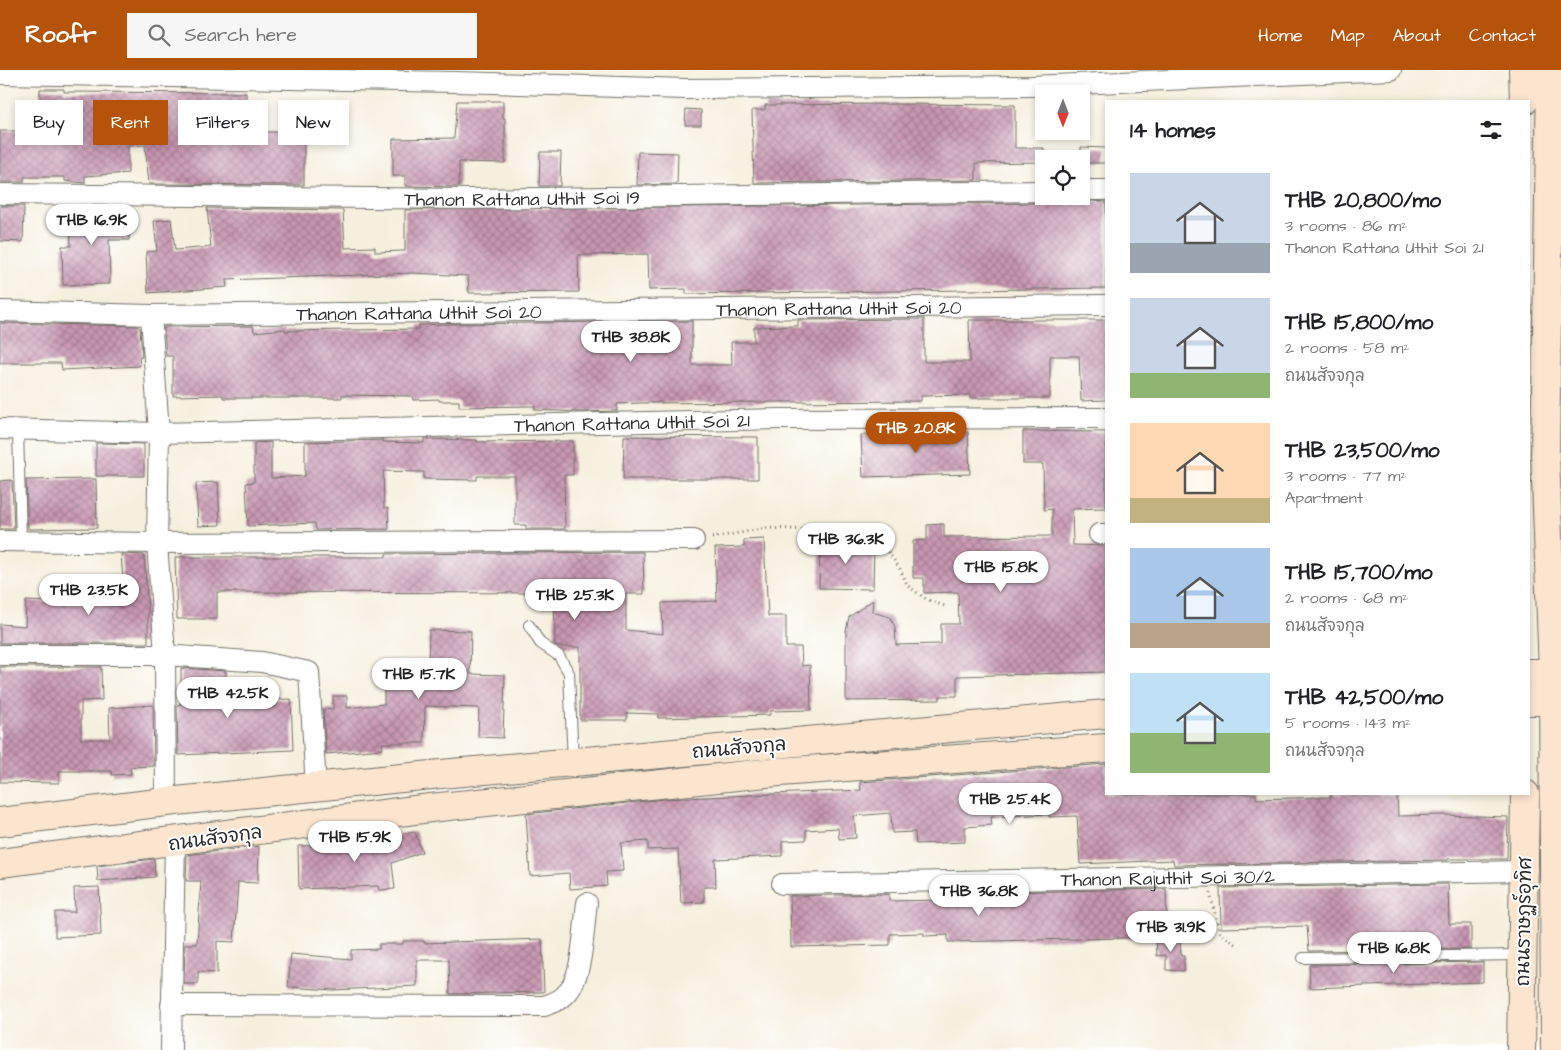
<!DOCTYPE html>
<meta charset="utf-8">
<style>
:root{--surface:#fff;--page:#f6f6f6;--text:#202124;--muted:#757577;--accent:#b45309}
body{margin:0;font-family:"Architects Daughter","Playpen Sans Thai",sans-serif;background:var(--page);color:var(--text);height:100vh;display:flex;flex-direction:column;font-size:19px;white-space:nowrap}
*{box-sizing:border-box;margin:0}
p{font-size:16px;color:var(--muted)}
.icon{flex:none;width:28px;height:28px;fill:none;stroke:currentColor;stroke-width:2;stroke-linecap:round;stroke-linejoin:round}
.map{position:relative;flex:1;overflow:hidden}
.sheet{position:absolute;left:1105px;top:30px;width:425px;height:695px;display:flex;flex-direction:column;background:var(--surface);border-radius:0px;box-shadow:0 2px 8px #0003}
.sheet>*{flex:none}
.hud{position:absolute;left:15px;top:30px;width:475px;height:45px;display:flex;gap:10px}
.needle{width:32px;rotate:180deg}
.fabs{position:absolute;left:1035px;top:15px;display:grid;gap:10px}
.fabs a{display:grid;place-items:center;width:55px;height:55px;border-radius:0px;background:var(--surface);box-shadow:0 2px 8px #0003;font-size:25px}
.price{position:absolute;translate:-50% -42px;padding:0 11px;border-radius:18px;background:#fff;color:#222;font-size:16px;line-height:32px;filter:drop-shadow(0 1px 2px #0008)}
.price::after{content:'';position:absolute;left:50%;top:30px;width:15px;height:11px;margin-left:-8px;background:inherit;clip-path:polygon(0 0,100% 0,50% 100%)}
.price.on{background:var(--accent);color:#fff}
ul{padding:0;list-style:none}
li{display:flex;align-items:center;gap:15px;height:125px;padding:0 25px}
li span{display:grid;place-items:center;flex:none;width:140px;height:100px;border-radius:0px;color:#555}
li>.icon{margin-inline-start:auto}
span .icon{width:60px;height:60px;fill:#fffc;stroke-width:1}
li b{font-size:21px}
h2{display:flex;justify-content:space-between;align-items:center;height:60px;padding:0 25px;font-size:21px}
.tag{padding:0 18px;border-radius:0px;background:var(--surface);box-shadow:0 2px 8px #0003;font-size:18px;line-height:45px}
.tag.on{background:var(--accent);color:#fff}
header{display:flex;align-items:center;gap:30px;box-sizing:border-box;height:70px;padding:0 25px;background:var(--accent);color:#fff}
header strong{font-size:24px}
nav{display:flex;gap:28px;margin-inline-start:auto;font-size:18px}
.search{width:350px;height:45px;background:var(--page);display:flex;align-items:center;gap:12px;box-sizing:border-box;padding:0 18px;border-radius:0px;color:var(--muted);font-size:19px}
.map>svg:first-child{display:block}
.building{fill:url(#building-cross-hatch)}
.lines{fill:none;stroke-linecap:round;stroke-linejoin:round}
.lane-casing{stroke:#727069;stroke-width:12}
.street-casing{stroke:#727069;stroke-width:22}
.secondary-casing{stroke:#727069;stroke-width:30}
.path{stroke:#727069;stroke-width:3;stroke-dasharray:1 4;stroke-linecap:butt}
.lane{stroke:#fff;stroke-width:10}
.street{stroke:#fff;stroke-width:20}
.secondary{stroke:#fbe5cf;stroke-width:28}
.labels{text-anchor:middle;stroke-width:4;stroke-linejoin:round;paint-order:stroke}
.street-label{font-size:19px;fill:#2b2b2b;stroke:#fff}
</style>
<header>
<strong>Roofr</strong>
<div class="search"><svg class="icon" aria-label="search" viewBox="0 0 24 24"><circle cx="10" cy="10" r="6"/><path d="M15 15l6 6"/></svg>Search here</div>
<nav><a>Home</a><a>Map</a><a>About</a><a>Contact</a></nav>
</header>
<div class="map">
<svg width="1561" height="980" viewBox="0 0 1561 980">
<defs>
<pattern id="building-cross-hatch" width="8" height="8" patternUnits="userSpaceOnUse" patternTransform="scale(1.25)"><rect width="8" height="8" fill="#c796b1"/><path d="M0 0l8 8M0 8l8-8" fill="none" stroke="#a27b90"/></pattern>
</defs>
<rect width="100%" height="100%" fill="#fff"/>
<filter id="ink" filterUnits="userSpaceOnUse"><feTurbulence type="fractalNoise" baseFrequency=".02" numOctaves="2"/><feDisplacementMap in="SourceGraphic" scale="10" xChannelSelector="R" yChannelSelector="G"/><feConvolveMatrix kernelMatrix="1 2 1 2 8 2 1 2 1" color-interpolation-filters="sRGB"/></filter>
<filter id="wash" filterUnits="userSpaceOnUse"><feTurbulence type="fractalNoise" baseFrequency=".0096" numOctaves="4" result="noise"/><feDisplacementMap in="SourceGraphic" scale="20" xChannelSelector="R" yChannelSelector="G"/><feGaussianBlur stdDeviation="1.12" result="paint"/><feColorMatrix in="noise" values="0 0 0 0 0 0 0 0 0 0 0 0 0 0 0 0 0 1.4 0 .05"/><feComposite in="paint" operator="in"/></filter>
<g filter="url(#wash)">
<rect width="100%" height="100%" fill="#f5efdd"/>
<g id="blocks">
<g class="building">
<polygon points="40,19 64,19 64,22 246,23 246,62 304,62 304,115 149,114 145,75 128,76 128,103 85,106 85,113 65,111 65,107 24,107 24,112 0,112 0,61 40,61"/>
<polygon points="457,31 503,31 503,48 505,48 505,93 459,92 459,117 405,116 405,106 393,106 393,69 454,68"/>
<polygon points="895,34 1015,35 1015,78 1044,78 1044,92 976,93 976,110 754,113 752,40 765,40 765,35"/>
<polygon points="686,39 701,40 701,55 685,55"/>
<polygon points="1081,77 1106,78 1106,93 1081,93"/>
<polygon points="540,82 561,82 560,116 539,116"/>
<polygon points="638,82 678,83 677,114 637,115"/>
<polygon points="1053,128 1106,132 1106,218 686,224 686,219 649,220 648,184 578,185 579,222 469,223 468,206 413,203 226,210 227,217 148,223 146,182 157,181 154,151 171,149 175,180 211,177 207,138 343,140 345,178 375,177 375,182 405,181 405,140 1044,133"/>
<polygon points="0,136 24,136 23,172 0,171"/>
<polygon points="70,137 94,137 95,145 129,144 129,170 109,170 110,214 63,215 62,176 71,176"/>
<polygon points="924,249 924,292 970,292 969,250 1106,250 1106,330 1081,331 1079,286 1050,286 1050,328 970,328 970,325 921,326 921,331 641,333 617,334 617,341 581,342 535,340 535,336 459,337 459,331 439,331 439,329 413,330 412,326 342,325 342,328 223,328 223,325 173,326 173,286 166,286 164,257 253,256 254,262 285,259 285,261 419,259 419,255 452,254 692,251 692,295 732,295 731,272 754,272 754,257 798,256 798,250"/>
<polygon points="0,253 137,256 140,258 142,287 139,287 140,296 62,300 61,293 0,293"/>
<polygon points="1023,361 1106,362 1106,438 1072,439 1073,475 1106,476 1106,602 957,606 957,626 940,626 940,630 846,631 846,561 849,547 873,530 872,542 890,547 895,557 896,575 941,574 941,554 959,554 958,522 924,523 924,508 913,508 913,471 927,470 927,455 944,454 944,467 1052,466 1052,439 1044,440 1043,394 1023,394"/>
<polygon points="968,362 970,404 863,407 861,365"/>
<polygon points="624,366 758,367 758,409 623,409"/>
<polygon points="424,369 477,370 477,372 573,371 573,405 564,405 565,459 526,459 526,455 515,455 515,406 477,406 477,410 424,409 424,402 383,401 384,438 388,438 389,459 316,460 315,453 248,456 246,413 254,412 254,373 271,372 271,408 305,406 305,372 383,370 383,372 424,373"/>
<polygon points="96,373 144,374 144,406 96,406"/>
<polygon points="96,409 97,458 28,459 26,410"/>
<polygon points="12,410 14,459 0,459 0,411"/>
<polygon points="218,412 220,455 198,456 196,413"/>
<polygon points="764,469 768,546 786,546 786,577 801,577 802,596 810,595 811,640 770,641 770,645 658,648 658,644 627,643 627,650 580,650 580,577 559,577 555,575 554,523 217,522 217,549 177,549 175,487 386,487 386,484 643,482 644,524 626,524 626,560 663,564 662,533 717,531 715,478 744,477 744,470"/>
<polygon points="820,471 874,473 873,519 819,518"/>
<polygon points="121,484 144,485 148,540 148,573 0,573 0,554 25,556 26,531 125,535"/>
<polygon points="429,560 471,561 470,604 505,605 503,668 478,667 479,638 425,636 424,673 382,673 383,679 326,684 323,640 333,639 333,626 347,626 347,638 384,634 384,596 428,597"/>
<polygon points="0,597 101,597 102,630 81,631 81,669 110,669 109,638 153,635 154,696 130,697 131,704 112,705 112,701 59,701 59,713 0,712"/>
<polygon points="181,598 226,601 226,632 291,629 293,680 178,685 177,635 181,634"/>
<polygon points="1106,694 1106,724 1256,724 1256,729 1331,727 1331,724 1397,724 1398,746 1445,745 1508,747 1507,789 1448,789 1448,790 1174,795 1173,790 1080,794 1077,746 1049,747 1049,744 991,747 992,755 965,757 965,772 916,774 915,762 892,763 891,743 854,746 856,768 839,769 838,758 806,760 806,770 782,771 782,786 715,789 716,817 704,817 704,832 681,833 678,779 648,780 648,771 621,773 623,801 606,802 607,816 570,819 569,803 530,806 526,744 664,729 861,720 860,712"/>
<polygon points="415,762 422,782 392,793 395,819 379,820 378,816 299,819 298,776 374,774 373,767"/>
<polygon points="259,776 258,813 238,812 234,872 217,871 217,903 198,902 198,914 184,914 185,874 197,874 201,811 186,811 187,785"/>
<polygon points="154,789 155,807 98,811 97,796"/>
<polygon points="1448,814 1449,854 1471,854 1471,879 1309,881 1307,856 1221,858 1220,818"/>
<polygon points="99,817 101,865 55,867 55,842 75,842 74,818"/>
<polygon points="1166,819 1167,867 948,872 948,865 924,866 924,863 890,864 890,875 791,877 790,826 889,824 889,831 947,830 947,823"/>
<polygon points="1156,868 1180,868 1181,886 1184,886 1184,901 1166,900 1166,885 1157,886"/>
<polygon points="542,869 544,922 450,924 449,890 417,890 417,916 333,920 288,917 291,884 351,889 351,880 379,879 379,874 403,874 403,871 424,871 424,873"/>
<polygon points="1483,892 1483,912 1310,918 1309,895"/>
</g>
</g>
</g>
<g filter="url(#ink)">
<use href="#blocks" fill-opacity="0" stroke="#727069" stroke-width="1"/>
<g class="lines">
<g class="lane-casing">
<g id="lane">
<polyline points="18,360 21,471"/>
<polyline points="529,555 540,573 559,586 569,603 573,691"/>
<polyline points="1303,888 1521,885"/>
</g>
</g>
<g class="street-casing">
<g id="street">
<polyline points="0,4 457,12 686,19 1032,16 1391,0"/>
<polyline points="1081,120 1106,120"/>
<path id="s1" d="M0,124L468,129L1044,121"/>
<path id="s2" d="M0,241L151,245L1106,235"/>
<polyline points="151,245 159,363 157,473 165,585 166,732"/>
<path id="s3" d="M0,359L159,363L780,349L1106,348"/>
<polyline points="1099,464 1106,464"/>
<polyline points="0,471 157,473 694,470"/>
<polyline points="0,585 165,585 262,592 309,602 316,718"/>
<path id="s4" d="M782,814L1524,801"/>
<path d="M171,935L544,936C550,934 559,931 564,926C584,909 583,859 587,833"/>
<polyline points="171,980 175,772"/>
</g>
</g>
<g class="secondary-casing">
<g id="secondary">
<polyline points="1523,0 1524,31"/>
<polyline points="1551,0 1545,384 1553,603 1555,980"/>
<polyline points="1529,603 1561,603"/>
<polyline points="1529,631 1561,631"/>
<polyline points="0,752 166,732 441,704 1106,644"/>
<polyline points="0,793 430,738 766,703 1106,678"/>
<polyline points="1521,980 1525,724"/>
</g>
</g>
<g class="path">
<polyline points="712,468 767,458 860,462 874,466 886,479 899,497 908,516 926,529 947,537"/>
<polyline points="1210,823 1220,864 1236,874"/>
</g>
<use href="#lane" class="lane"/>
<use href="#street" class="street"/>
<use href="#secondary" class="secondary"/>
</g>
</g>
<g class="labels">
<g class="street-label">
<text dy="7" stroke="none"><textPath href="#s1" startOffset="522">Thanon Rattana Uthit Soi 19</textPath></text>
<text dy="7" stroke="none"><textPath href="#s2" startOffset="839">Thanon Rattana Uthit Soi 20</textPath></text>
<text dy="7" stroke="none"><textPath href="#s2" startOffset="419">Thanon Rattana Uthit Soi 20</textPath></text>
<text dy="7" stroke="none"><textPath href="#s3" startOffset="632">Thanon Rattana Uthit Soi 21</textPath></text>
<text transform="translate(739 677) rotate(-5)" y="7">ถนนสัจจกุล</text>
<text transform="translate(215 767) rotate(-8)" y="7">ถนนสัจจกุล</text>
<text dy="7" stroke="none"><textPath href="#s4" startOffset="386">Thanon Rajuthit Soi 30/2</textPath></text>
<text transform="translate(1523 852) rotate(-89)" y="7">ถนนราษฏร์อุทิศ</text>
</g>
</g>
</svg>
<div class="fabs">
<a><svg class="needle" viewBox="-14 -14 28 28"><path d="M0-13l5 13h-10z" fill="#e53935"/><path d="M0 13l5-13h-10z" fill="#757577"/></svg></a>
<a><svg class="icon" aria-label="locate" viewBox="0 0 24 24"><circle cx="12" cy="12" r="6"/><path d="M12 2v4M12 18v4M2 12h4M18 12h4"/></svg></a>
</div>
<b class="price" style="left:92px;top:176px">THB 16.9K</b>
<b class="price" style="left:631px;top:293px">THB 38.8K</b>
<b class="price on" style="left:916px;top:384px">THB 20.8K</b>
<b class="price" style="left:846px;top:495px">THB 36.3K</b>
<b class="price" style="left:1001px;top:523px">THB 15.8K</b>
<b class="price" style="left:89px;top:546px">THB 23.5K</b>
<b class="price" style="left:575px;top:551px">THB 25.3K</b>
<b class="price" style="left:419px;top:630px">THB 15.7K</b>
<b class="price" style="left:228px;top:649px">THB 42.5K</b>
<b class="price" style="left:1010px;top:755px">THB 25.4K</b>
<b class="price" style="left:355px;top:793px">THB 15.9K</b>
<b class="price" style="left:979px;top:847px">THB 36.8K</b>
<b class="price" style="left:1171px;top:883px">THB 31.9K</b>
<b class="price" style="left:1394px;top:904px">THB 16.8K</b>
<div class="hud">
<a class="tag">Buy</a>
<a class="tag on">Rent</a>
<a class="tag">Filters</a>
<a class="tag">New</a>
</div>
<section class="sheet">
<h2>14 homes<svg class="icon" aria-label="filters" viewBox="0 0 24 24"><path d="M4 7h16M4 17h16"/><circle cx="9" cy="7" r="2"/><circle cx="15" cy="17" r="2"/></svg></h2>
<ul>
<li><span style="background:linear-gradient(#c9d6e8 70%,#9aa5b1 0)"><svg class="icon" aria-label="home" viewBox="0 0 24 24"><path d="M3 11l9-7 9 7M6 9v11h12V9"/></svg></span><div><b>THB 20,800/mo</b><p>3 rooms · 86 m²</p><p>Thanon Rattana Uthit Soi 21</p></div></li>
<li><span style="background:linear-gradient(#c9d6e8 75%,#8fb573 0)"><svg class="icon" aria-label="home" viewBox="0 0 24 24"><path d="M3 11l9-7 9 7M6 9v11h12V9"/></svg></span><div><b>THB 15,800/mo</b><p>2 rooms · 58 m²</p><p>ถนนสัจจกุล</p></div></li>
<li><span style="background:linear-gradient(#ffd9b3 75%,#c2b280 0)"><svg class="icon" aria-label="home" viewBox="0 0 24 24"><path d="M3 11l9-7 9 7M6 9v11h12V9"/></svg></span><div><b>THB 23,500/mo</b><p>3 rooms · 77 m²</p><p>Apartment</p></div></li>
<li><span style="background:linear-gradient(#a9c7e8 75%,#b9a48a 0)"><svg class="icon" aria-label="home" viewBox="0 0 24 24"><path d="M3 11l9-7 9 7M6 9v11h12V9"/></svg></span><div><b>THB 15,700/mo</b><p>2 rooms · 68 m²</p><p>ถนนสัจจกุล</p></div></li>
<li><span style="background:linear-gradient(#bfe0f5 60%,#8fb573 0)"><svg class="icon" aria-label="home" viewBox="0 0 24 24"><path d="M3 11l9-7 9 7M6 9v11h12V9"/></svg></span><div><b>THB 42,500/mo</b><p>5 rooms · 143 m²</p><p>ถนนสัจจกุล</p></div></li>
</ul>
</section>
</div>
